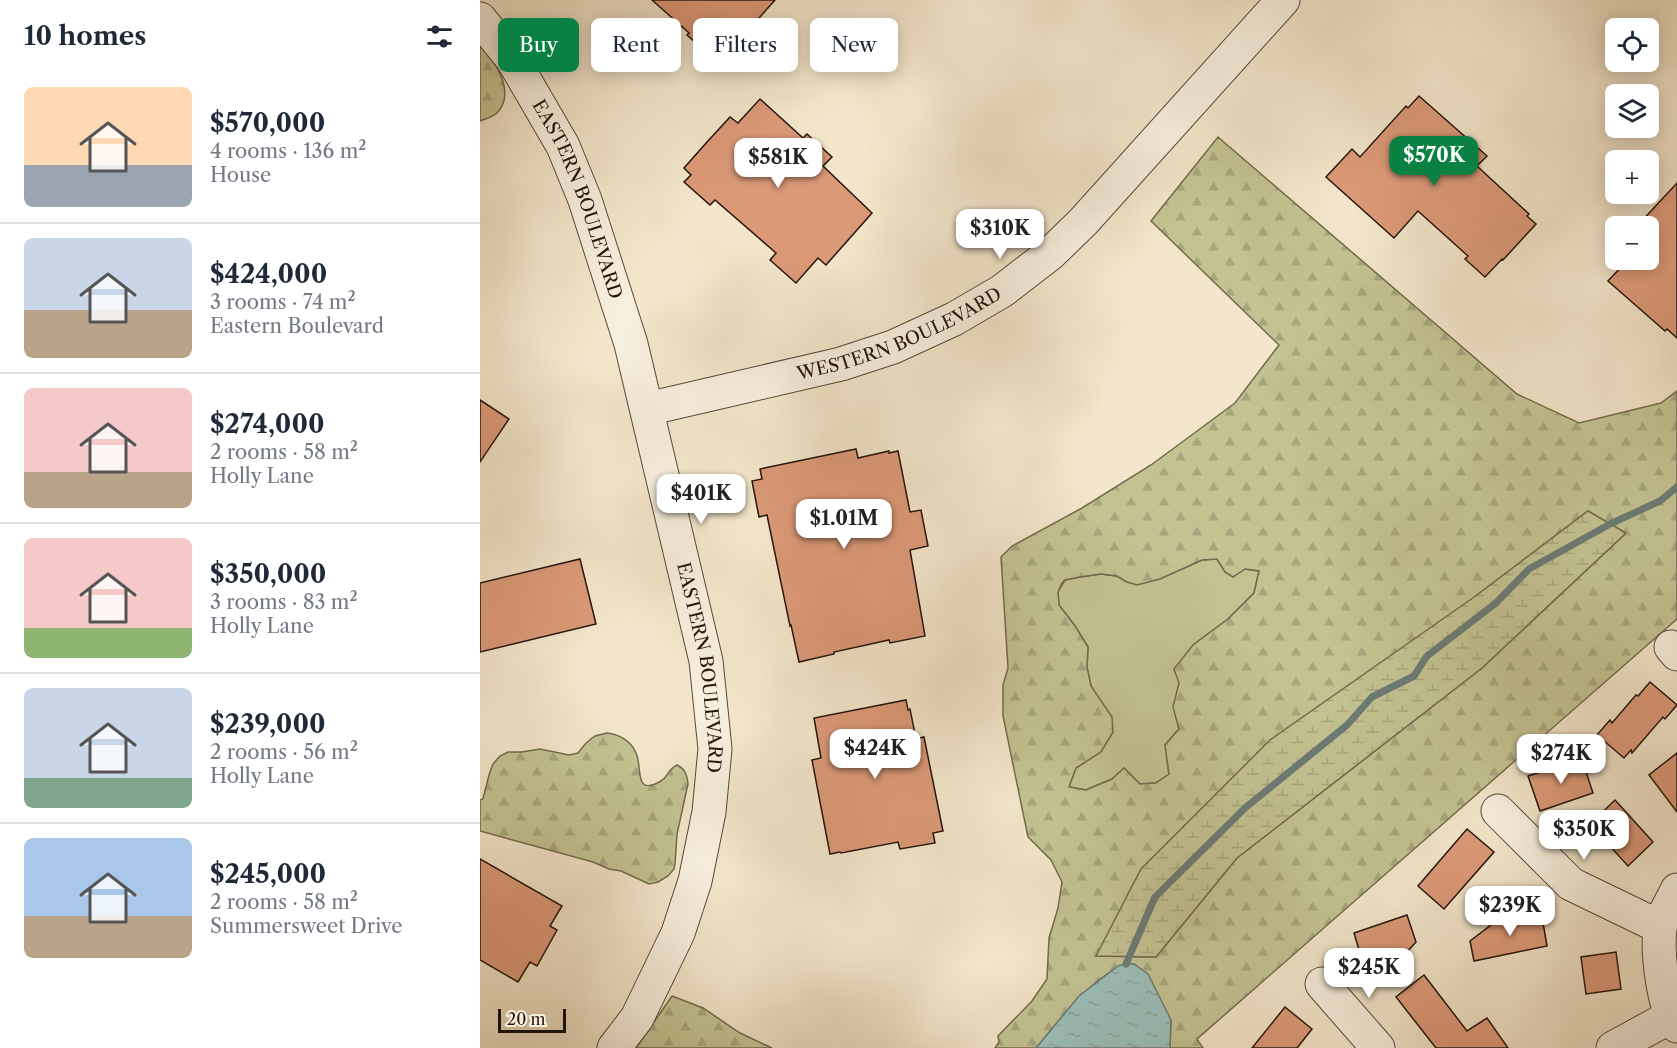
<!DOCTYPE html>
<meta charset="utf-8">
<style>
:root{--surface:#fff;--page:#f6f6f7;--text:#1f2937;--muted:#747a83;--line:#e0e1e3;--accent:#0b8043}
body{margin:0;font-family:"Libre Caslon Text",serif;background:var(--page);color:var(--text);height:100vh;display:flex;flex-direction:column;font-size:22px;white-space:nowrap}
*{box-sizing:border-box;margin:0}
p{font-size:20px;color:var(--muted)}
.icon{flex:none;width:33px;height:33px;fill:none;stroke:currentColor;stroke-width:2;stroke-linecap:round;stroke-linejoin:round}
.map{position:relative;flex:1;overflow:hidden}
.side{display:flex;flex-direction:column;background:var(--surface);width:480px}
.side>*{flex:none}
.hud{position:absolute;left:18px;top:18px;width:570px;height:54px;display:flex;gap:12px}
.buttons{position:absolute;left:1125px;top:18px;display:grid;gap:12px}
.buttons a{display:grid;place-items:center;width:54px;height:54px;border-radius:9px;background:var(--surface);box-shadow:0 3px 15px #0003;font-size:30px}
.scale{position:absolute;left:18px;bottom:15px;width:68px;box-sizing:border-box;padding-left:6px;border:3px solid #23140d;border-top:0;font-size:16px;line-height:21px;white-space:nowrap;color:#23140d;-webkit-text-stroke:4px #f7efdd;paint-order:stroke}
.price{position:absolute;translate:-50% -51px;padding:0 14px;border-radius:12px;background:#fff;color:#222;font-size:20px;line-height:39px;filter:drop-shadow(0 2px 3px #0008)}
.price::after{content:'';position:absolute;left:50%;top:36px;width:18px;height:14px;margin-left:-9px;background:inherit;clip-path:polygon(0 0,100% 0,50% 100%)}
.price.current{background:var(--accent);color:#fff}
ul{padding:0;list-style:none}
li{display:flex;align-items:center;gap:18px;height:150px;padding:0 24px}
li+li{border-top:2px solid var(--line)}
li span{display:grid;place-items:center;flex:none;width:168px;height:120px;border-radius:9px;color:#555}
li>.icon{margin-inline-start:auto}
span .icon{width:72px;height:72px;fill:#fffc;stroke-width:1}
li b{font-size:26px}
h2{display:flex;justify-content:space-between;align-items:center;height:72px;padding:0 24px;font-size:26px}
.chip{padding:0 21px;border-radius:9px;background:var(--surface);box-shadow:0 3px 15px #0003;font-size:21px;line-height:54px}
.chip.current{background:var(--accent);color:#fff}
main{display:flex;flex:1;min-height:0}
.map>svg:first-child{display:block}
.grass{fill:#c3c291;stroke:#736b4f;stroke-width:1.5}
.forest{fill:url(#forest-firs);stroke:#736b4f;stroke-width:1.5;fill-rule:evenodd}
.wetland{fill:url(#wetland-marsh);stroke:#736b4f;stroke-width:1.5}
.water{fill:url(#water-ripples);stroke:#6b7b75;stroke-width:1.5}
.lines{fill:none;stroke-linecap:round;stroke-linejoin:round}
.stream{stroke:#6b7b75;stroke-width:7}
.building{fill:#dc9978;stroke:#23140d;stroke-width:1.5}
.minor-casing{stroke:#57483c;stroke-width:35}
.minor{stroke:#f7efdd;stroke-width:33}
.labels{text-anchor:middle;stroke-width:6;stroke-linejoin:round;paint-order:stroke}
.street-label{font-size:18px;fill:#23140d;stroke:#f7efdd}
</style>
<main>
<section class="side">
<h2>10 homes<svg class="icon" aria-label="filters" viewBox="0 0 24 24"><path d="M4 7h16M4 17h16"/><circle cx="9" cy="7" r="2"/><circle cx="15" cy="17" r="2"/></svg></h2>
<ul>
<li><span style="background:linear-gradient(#ffd9b3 65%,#9aa5b1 0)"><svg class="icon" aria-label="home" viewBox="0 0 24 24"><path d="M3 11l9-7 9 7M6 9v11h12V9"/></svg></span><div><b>$570,000</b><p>4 rooms · 136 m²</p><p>House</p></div></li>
<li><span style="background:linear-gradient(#c9d6e8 60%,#b9a48a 0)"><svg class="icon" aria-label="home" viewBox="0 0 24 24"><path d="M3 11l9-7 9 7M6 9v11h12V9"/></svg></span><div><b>$424,000</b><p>3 rooms · 74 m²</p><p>Eastern Boulevard</p></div></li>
<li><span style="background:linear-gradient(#f6c9c9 70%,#b9a48a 0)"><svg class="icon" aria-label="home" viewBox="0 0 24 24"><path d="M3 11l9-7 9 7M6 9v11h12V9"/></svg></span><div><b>$274,000</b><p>2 rooms · 58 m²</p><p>Holly Lane</p></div></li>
<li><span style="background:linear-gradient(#f6c9c9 75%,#8fb573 0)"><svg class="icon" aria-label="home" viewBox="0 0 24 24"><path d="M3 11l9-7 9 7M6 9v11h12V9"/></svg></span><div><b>$350,000</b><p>3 rooms · 83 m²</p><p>Holly Lane</p></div></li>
<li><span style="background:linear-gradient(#c9d6e8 75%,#7fa58c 0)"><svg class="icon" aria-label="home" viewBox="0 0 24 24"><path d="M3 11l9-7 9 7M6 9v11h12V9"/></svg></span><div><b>$239,000</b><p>2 rooms · 56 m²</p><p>Holly Lane</p></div></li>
<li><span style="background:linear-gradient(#a9c7e8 65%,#b9a48a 0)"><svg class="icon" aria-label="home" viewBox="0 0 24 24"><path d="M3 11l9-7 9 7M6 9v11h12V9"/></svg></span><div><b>$245,000</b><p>2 rooms · 58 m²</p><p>Summersweet Drive</p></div></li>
</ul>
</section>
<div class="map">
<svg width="1197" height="1048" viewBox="0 0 1197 1048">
<defs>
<pattern id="forest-firs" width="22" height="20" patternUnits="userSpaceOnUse" patternTransform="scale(1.5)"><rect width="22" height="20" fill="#c3c291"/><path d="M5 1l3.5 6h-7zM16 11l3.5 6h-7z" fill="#a7a67c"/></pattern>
<pattern id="wetland-marsh" width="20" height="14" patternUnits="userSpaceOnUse" patternTransform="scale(1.5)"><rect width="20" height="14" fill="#c3c291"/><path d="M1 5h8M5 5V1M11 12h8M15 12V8" fill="none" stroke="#a7a67c"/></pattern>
<pattern id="water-ripples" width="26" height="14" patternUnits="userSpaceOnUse" patternTransform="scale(1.5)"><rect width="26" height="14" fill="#9bbfba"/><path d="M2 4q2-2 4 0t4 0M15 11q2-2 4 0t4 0" fill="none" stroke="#85a39f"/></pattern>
</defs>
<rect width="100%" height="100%" fill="#f3e6ca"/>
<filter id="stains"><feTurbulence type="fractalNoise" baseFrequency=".00333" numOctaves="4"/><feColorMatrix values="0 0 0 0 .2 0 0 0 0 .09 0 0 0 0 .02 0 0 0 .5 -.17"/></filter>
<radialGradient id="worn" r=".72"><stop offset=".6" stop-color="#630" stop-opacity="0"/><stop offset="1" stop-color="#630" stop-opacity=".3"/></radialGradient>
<polygon class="grass" points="737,559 745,572 765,569 779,571 774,593 748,619 713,645 699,683 694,707 699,729 685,745 689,775 676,783 660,784 644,768 632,779 606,790 589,787 596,768 621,751 633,732 620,702 611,686 607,668 608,647 595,626 579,605 578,592 585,580 600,577 621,574 637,576 647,582 702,569 722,560"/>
<g class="forest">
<path d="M0,43C14,60 37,92 17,113C13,117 5,119 0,121Z"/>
<path d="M738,137L1037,394L1099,423L1181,403L1197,391V619L717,1039L723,1048H690L691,1020L654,964C621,964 576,1024 556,1048H515L519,1042L518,1036L552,1001L567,979L569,938L578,908L582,882L571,860L548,837L523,716V685L528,668L521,557L532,546L602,508L671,465L755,403L799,345L671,221ZM1108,511L1145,534L1002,668L757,858L676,957L616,956L997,595ZM737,559L745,572L753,577L765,569L779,571L774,593L748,619L713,645L694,669L699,683L693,707L699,729L685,745L689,774L676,783L660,784L644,768L632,779L606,790L589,787L596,768L621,752L633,732L632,717L611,686L607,667L608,647L595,626L579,605L578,592L582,583L585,580L600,577L621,574L637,576L647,582L657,585L680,579L722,560Z"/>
<path d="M127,733C139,734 151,741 156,753C163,768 153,797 181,781C188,777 188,769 197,765C205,769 207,774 208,784L197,834L195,864L194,869L188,876L178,882L169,884L141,871L129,869L113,862L0,831V800L3,799L9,775L13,764L20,756L28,752H42L60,749L89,755L98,753L106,743L115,736Z"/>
<polygon points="192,996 223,1008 260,1033 292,1048 156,1048"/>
</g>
<polygon class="wetland" points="1108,511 1146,533 1002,668 757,858 676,957 616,956 661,869 790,740 997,595"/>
<polygon class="water" points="646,964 654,964 668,974 691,1020 690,1048 556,1048 599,996 638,966"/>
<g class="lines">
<polyline class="stream" points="646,964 675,897 765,808 867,725 892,697 934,676 947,656 1016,603 1049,569 1130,524 1180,501 1197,487"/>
</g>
<g class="building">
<polygon points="172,0 295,0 241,61 238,58 236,61 207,35 209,33"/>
<polygon points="939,96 1007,156 997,166 1049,214 1047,216 1056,224 1023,260 1022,259 1005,277 985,259 988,256 938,211 914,238 846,177 872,149 880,157 926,106 928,108"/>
<polygon points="280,99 323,138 327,134 352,157 343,166 392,213 346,265 338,258 316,283 290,260 296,253 235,200 230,205 204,182 211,175 204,168 227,142 250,117 258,123"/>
<polygon points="1197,183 1197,338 1187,329 1185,331 1128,281 1148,260 1168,260 1168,237 1178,226 1157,226"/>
<polygon points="0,400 29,419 0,462"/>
<polygon points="376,449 378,458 409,451 409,453 418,451 430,512 441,510 448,546 430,550 445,636 410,643 409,640 354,652 354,654 319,662 311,625 310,626 287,515 279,517 272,481 282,479 280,469"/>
<polygon points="100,559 116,624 0,652 0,583"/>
<polygon points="1170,682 1197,705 1185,719 1183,717 1152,753 1151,750 1144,758 1117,735 1130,720 1132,723 1156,695 1158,696"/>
<polygon points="426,700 428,710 430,709 436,739 444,737 463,831 453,833 455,843 420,849 418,842 361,853 360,852 350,854 332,760 341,758 334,718"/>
<polygon points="1197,753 1197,812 1169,775"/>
<polygon points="1102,759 1113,793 1060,811 1048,776"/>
<polygon points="1135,800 1173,842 1148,866 1110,824"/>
<polygon points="987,829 1014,852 964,909 938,886"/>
<polygon points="0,859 82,906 70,926 77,930 57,966 50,962 38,982 0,960"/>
<polygon points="1061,911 1067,946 994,961 990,941 1015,922"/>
<polygon points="927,915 936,942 925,954 884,967 874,933"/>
<polygon points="1136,952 1141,989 1106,994 1101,957"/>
<polygon points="944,975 987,1031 1007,1018 1028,1048 956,1048 916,997"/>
<polygon points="805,1007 832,1029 817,1048 772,1048"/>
</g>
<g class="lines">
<g class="minor-casing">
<g id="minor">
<path id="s1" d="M0,19L33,60L83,146L105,200L151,344L226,661L235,749L229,812L215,881L198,933L157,1018L134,1048"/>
<path id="s2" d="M167,409L361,364L413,347L474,319L522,291L570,254L603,222L803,0"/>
<polyline points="1191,647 1197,654"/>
<polyline points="1018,811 1091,884 1180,927"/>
<path d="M1197,890C1192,901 1181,918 1180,929C1177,953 1183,1006 1197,1026"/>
<polyline points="842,984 898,1048"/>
<polyline points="1133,1048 1190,1017"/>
</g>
</g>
<use href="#minor" class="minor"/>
</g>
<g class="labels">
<g class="street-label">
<text dy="6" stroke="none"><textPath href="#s1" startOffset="207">EASTERN BOULEVARD</textPath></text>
<text dy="6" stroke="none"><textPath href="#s2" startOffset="264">WESTERN BOULEVARD</textPath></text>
<text dy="6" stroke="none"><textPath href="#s1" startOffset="693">EASTERN BOULEVARD</textPath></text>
</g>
</g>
<rect width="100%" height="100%" filter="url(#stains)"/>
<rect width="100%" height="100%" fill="url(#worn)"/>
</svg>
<div class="buttons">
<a><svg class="icon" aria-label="locate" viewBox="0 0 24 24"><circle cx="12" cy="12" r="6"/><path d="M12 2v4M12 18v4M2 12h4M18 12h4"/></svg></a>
<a><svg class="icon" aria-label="layers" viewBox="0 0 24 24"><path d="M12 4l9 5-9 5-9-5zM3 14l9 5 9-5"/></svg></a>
<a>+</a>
<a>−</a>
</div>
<div class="scale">20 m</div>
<b class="price current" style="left:954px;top:187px">$570K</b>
<b class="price" style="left:298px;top:189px">$581K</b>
<b class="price" style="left:520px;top:260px">$310K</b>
<b class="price" style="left:221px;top:525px">$401K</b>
<b class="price" style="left:364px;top:550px">$1.01M</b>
<b class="price" style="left:395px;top:780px">$424K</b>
<b class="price" style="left:1081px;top:785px">$274K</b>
<b class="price" style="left:1104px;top:861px">$350K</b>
<b class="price" style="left:1030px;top:937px">$239K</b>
<b class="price" style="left:889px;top:999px">$245K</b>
<div class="hud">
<a class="chip current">Buy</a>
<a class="chip">Rent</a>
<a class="chip">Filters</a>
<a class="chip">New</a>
</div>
</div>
</main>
